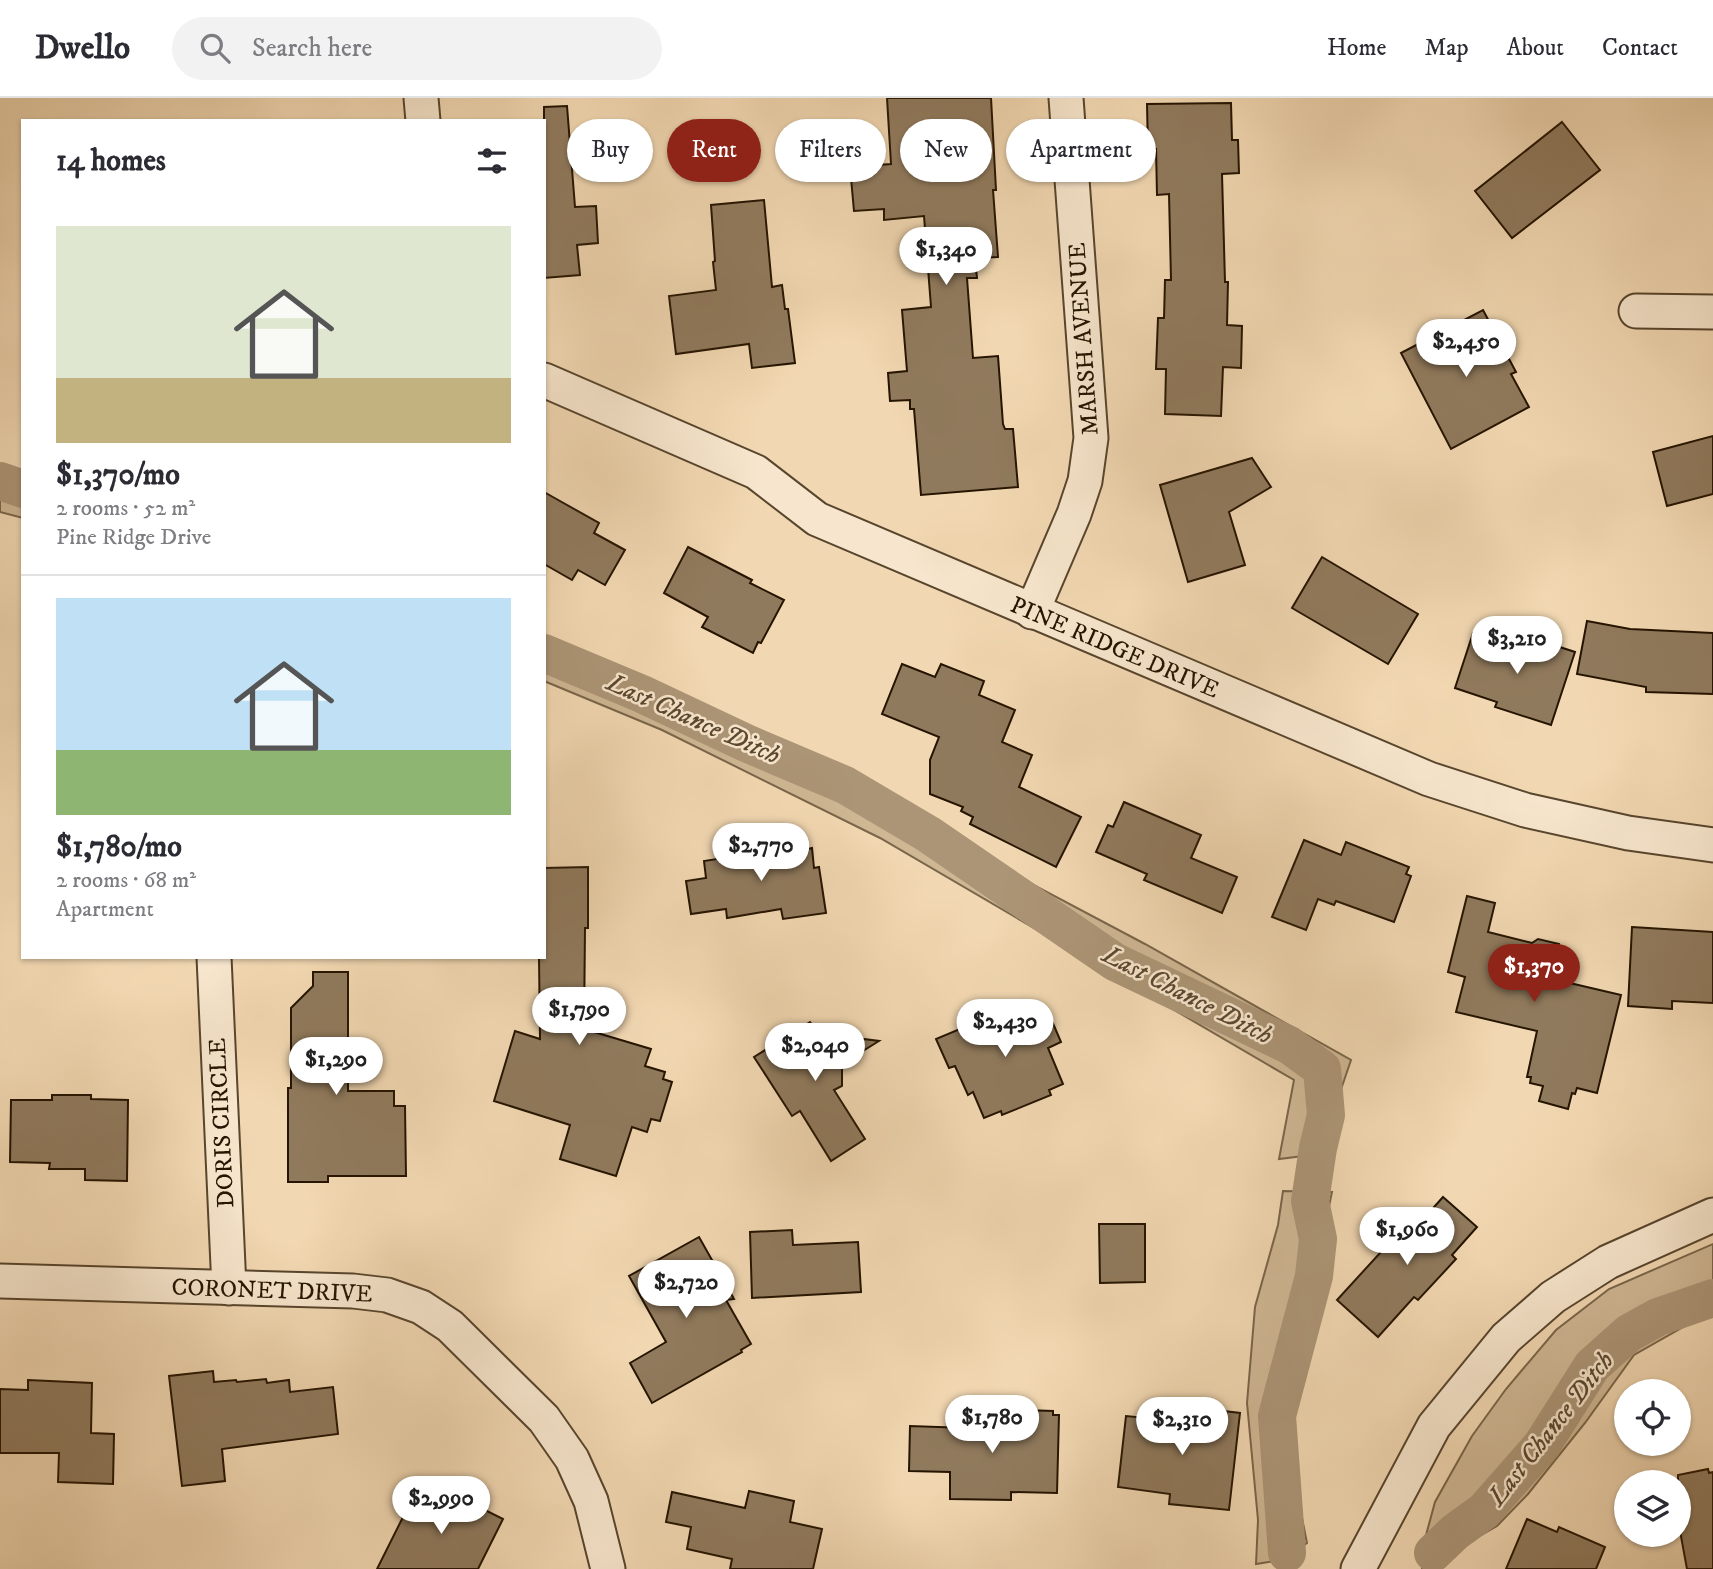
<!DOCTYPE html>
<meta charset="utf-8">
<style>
:root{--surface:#fff;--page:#f2f2f3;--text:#2b2b33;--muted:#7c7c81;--line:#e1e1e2;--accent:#8f2418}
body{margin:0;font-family:"IM FELL DW Pica",serif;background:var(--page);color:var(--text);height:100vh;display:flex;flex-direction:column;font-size:26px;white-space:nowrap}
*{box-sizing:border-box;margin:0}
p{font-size:23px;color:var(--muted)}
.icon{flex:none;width:38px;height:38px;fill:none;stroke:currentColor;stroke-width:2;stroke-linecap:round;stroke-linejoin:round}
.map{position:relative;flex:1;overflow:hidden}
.side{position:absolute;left:21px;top:21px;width:525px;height:840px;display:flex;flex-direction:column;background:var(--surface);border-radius:0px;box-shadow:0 2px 5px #0004}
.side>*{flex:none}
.top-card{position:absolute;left:567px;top:21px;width:665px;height:63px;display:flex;gap:14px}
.tools{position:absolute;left:1614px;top:1281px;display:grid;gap:14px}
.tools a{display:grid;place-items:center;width:77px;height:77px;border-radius:50%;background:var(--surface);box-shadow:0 2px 5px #0004;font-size:35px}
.price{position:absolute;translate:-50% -60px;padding:0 16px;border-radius:24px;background:#fff;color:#222;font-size:23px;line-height:46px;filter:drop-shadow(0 2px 4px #0008)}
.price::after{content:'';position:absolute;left:50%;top:42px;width:21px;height:16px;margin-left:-10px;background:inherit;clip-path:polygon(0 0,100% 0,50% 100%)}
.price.selected{background:var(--accent);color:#fff}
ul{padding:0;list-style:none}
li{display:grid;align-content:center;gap:14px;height:371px;padding:0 35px}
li+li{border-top:2px solid var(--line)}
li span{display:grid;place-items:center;height:217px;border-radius:0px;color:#555}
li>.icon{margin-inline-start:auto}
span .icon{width:126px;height:126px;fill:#fffc;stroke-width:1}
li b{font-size:30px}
h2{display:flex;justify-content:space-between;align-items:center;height:84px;padding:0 35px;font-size:30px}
.chip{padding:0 24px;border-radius:32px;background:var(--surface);box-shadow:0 2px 5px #0004;font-size:24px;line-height:63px}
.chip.selected{background:var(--accent);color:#fff}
header{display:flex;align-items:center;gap:42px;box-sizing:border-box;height:98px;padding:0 35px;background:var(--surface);border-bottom:2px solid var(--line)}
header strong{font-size:33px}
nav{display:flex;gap:38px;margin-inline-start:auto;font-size:24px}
.search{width:490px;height:63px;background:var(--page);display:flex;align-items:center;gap:18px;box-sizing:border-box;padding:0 24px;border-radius:38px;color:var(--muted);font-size:26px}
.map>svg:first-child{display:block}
.green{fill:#cfb794;stroke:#7a664a;stroke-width:2}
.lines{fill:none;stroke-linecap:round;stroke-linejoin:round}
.canal{stroke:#ac9576;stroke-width:38}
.building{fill:#907a5d;stroke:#251401;stroke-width:2}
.street-casing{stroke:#58452d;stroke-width:37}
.street{stroke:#f7e6cd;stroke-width:33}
.labels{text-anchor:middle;stroke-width:5;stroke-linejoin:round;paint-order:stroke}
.street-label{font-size:24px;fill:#251401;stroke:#f7e6cd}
.water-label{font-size:26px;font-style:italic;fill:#5b4830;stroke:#f7e6cd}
</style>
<header>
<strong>Dwello</strong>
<div class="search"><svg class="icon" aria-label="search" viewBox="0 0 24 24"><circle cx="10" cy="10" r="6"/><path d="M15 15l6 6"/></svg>Search here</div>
<nav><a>Home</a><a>Map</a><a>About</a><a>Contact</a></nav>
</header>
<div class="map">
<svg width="1713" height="1471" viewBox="0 0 1713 1471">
<rect width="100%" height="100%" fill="#f2d8b2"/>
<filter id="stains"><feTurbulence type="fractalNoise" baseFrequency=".00286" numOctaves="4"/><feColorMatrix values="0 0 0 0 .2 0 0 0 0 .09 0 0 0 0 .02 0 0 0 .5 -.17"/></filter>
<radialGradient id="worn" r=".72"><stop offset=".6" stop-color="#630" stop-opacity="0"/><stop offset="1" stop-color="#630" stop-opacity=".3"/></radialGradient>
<g class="green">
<polygon points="0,368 10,374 23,377 23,420 0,414"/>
<polygon points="544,546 830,679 1145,846 1351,962 1319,1056 1279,1061 1294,982 880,740 662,632 544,583"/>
<polygon points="1283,1093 1332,1094 1288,1307 1290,1360 1307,1445 1281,1462 1256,1466 1258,1422 1247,1305 1255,1209 1278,1127"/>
<polygon points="1713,1146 1713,1212 1634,1257 1585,1325 1528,1396 1497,1428 1422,1471 1422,1452 1435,1404 1472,1338 1506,1291 1556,1232 1609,1191"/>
</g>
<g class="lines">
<g class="canal">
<polyline points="0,383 23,391"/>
<polyline points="544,555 642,596 746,645 845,687 928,736 1115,864 1289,947 1322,971 1326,1017 1318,1050 1310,1103 1318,1141 1314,1178 1277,1318 1287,1455"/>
<polyline points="1433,1455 1455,1434 1484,1413 1542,1347 1592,1268 1629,1235 1658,1219 1713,1200"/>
</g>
</g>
<g class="building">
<polygon points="887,0 991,0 996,92 993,92 998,159 975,160 977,180 967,180 973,260 998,258 1003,326 1005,331 1013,331 1018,389 921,397 914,311 910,311 910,302 890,303 888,275 907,273 902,212 931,209 924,118 884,122 884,111 854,113 850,69 891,66"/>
<polygon points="1231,5 1232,42 1238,42 1239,75 1222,76 1225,184 1228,184 1227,227 1242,228 1241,270 1223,269 1221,318 1165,316 1166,271 1156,271 1158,220 1164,220 1165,182 1171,182 1169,96 1157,97 1156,51 1148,51 1147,6"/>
<polygon points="567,8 575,109 596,108 598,145 577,147 580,177 544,180 544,9"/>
<polygon points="1562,24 1600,72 1512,140 1475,93"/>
<polygon points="764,102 772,189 782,187 785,211 788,211 795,265 752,270 749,246 676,256 669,198 716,192 713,164 715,163 711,107"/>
<polygon points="1483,212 1516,274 1511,276 1529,309 1451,351 1401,255"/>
<polygon points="1713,338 1713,396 1667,408 1653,354"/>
<polygon points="1252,360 1271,389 1229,414 1245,467 1188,484 1160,387"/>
<polygon points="544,394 599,425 594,435 625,452 605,487 578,472 572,482 544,466"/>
<polygon points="688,449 752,482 750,485 784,502 761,545 758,544 753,555 702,529 708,519 664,495"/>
<polygon points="1322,459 1418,516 1388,566 1292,510"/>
<polygon points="1587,523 1630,531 1713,535 1713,596 1646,594 1646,589 1577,576"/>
<polygon points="1473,535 1525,552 1529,539 1575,554 1551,627 1495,609 1497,604 1455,590"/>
<polygon points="902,566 935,579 941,566 984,583 979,597 1015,612 1002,644 1032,657 1019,689 1081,719 1056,769 970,726 973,719 961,713 963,709 930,696 930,662 939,639 882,616"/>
<polygon points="1124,704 1201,737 1191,760 1237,779 1222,815 1144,782 1147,776 1096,754 1108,727 1113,729"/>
<polygon points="787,738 789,750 808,747 808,751 812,750 814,770 819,769 826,815 783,821 781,811 727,820 726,811 691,816 686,783 706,780 704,763 755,755 754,743"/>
<polygon points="1304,742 1341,757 1346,744 1409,769 1406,776 1411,778 1394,824 1336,803 1334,807 1318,801 1306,832 1272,819"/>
<polygon points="588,769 588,830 585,830 584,931 651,951 645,968 665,974 663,981 672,984 660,1023 651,1021 647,1034 632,1029 616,1078 560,1061 570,1027 494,1003 515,933 540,941 539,859 544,859 544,770"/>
<polygon points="1467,798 1495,805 1488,834 1532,845 1538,841 1559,846 1553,874 1559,876 1557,882 1621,897 1597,995 1577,990 1575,996 1572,995 1568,1011 1539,1003 1543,988 1530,985 1531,979 1527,979 1537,933 1456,914 1465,879 1448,874"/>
<polygon points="1632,829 1713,834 1713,905 1672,903 1672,911 1628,908"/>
<polygon points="313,874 348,874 348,993 394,993 394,1008 405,1008 406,1078 328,1078 328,1084 288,1084 288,990 291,990 291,910 313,888"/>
<polygon points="1012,904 1052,923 1061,944 1048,950 1063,986 1049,992 1051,997 1002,1017 1001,1013 984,1020 973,994 968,997 955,968 949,970 936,941 991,918 989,913"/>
<polygon points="810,924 817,935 879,943 842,966 842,988 834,992 865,1041 831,1063 800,1013 792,1018 754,959"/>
<polygon points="52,997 91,997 91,1001 128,1002 127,1083 85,1082 85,1071 49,1071 50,1065 10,1064 11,1002 52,1002"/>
<polygon points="1443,1099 1477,1129 1452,1157 1456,1161 1418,1202 1414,1199 1378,1239 1337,1202 1412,1120 1419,1126"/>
<polygon points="1099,1126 1145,1126 1145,1184 1100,1185"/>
<polygon points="792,1132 793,1147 858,1144 861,1194 752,1200 750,1134"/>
<polygon points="699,1139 734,1201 726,1202 751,1246 741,1252 742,1254 652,1305 630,1265 666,1244 629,1178"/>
<polygon points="213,1273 214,1284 236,1282 237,1284 266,1281 267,1285 289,1282 290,1294 333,1289 338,1336 222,1351 225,1383 182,1388 169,1278"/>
<polygon points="28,1282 92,1285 91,1335 114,1336 113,1386 58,1384 59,1355 0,1355 0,1291 28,1292"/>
<polygon points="1181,1308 1240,1315 1229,1412 1169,1406 1170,1396 1118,1389 1126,1318 1179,1323"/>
<polygon points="998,1311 1053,1313 1053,1317 1059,1317 1057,1395 1011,1394 1011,1402 950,1401 950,1374 909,1373 910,1328 997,1331"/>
<polygon points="1708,1371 1709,1375 1713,1374 1713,1471 1687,1471 1678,1422 1678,1377"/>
<polygon points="417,1391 449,1408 455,1397 503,1421 478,1471 377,1471"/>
<polygon points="749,1393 794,1403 790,1424 822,1431 813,1471 730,1471 732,1461 687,1451 691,1429 666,1424 672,1394 745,1410"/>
<polygon points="1527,1421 1557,1434 1559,1429 1605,1449 1596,1471 1506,1471"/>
</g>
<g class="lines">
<g class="street-casing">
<g id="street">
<polyline points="421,0 423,23"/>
<polyline points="1636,213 1713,214"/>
<polyline points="544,282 756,374 817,421 1429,681 1525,712 1628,735 1713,747"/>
<polyline points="1032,514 1074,416 1085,383 1091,340 1066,0"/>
<polyline points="214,859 229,1190"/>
<polyline points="0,1183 353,1193 387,1197 421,1209 450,1228 544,1321 572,1361 591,1403 608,1471"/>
<polyline points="1358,1471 1434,1328 1506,1240 1553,1199 1608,1164 1713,1117"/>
</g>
</g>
<use href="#street" class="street"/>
</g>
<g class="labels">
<g class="street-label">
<text transform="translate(1083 241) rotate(-94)" y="8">MARSH AVENUE</text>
<text transform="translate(1115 549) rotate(23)" y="8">PINE RIDGE DRIVE</text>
<text transform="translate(221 1025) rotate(-93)" y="8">DORIS CIRCLE</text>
<text transform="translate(272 1192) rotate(2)" y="8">CORONET DRIVE</text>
</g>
<g class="water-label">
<text transform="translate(694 620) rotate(24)" y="9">Last Chance Ditch</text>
<text transform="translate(1188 896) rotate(27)" y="9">Last Chance Ditch</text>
<text transform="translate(1550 1330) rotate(-52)" y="9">Last Chance Ditch</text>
</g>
</g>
<rect width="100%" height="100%" filter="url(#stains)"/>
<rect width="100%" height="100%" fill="url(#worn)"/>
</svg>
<div class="tools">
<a><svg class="icon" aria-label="locate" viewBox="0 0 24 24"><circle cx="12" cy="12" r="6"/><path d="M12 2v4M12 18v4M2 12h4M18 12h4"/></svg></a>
<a><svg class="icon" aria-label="layers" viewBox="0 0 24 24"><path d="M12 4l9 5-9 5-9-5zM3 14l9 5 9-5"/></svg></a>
</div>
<b class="price" style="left:946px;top:189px">$1,340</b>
<b class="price" style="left:1466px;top:281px">$2,450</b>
<b class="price" style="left:1517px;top:578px">$3,210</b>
<b class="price" style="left:761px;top:785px">$2,770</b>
<b class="price selected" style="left:1534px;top:906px">$1,370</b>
<b class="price" style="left:579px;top:949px">$1,790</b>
<b class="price" style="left:1005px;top:961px">$2,430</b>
<b class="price" style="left:815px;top:985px">$2,040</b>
<b class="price" style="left:336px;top:999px">$1,290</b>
<b class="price" style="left:1407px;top:1169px">$1,960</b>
<b class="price" style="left:686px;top:1222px">$2,720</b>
<b class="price" style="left:992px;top:1357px">$1,780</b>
<b class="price" style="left:1182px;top:1359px">$2,310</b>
<b class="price" style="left:441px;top:1438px">$2,990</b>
<div class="top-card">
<a class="chip">Buy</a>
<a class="chip selected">Rent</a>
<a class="chip">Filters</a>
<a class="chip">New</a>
<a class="chip">Apartment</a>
</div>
<section class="side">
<h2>14 homes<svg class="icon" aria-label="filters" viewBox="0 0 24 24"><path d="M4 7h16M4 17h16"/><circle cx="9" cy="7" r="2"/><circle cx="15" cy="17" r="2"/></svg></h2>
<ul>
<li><span style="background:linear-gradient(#dfe7d0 70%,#c2b280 0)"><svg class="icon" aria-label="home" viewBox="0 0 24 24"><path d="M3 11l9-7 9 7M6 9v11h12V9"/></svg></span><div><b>$1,370/mo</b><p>2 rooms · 52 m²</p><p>Pine Ridge Drive</p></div></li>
<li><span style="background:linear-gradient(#bfe0f5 70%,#8fb573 0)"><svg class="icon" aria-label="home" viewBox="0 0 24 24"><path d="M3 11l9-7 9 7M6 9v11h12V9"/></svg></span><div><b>$1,780/mo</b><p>2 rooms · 68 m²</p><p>Apartment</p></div></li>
</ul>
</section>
</div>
